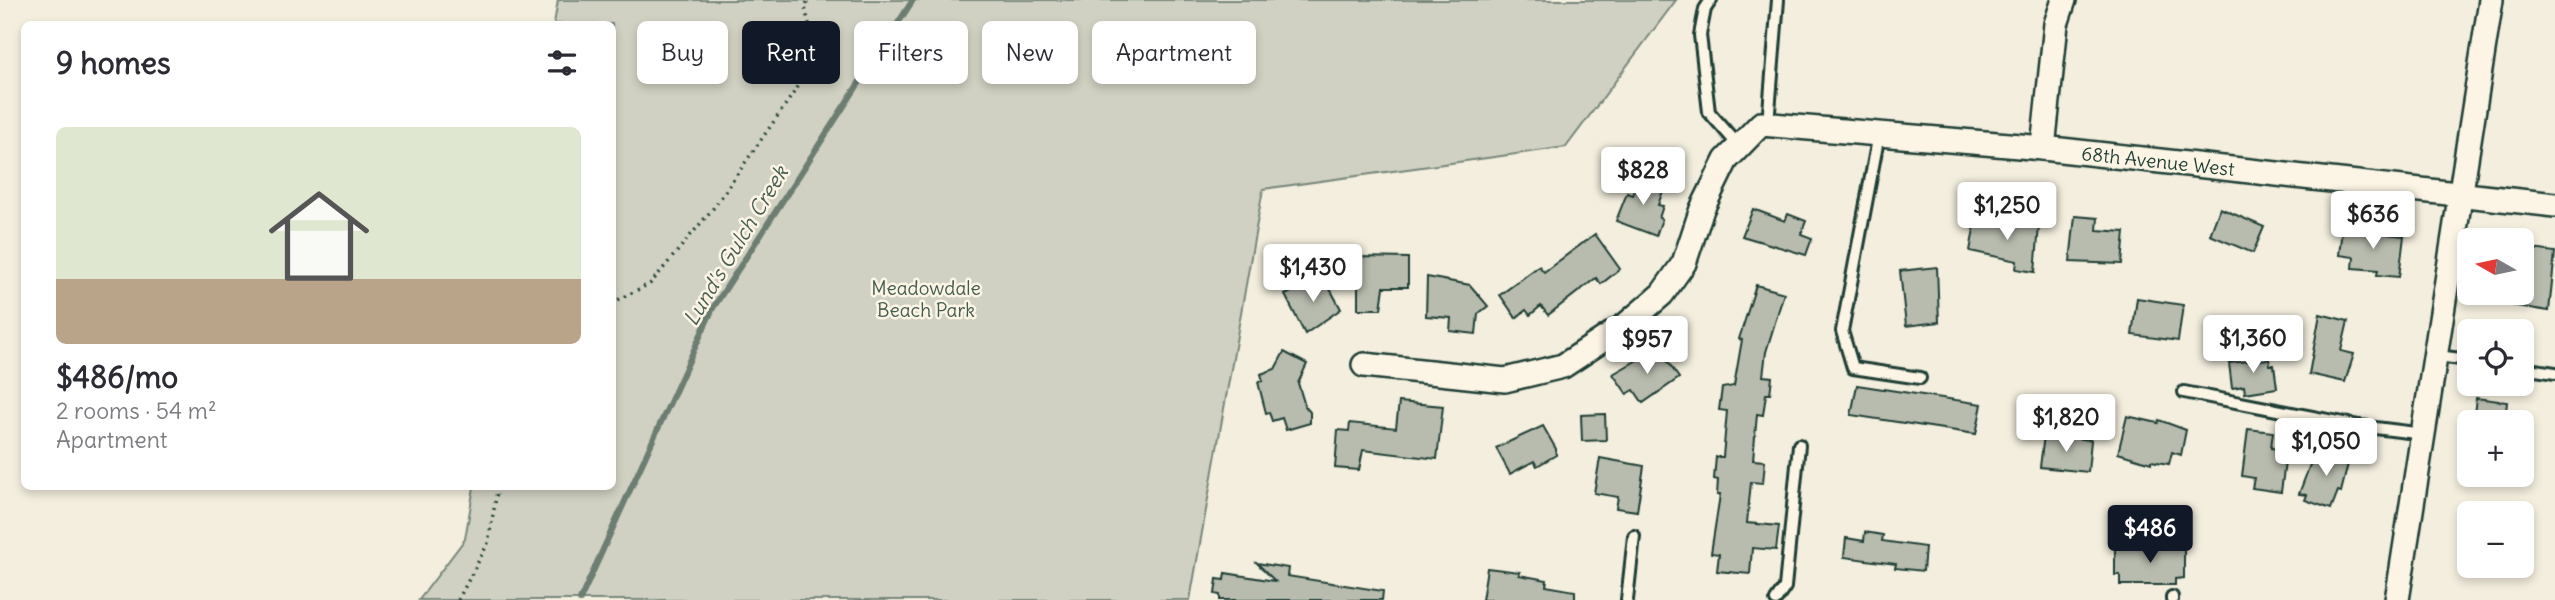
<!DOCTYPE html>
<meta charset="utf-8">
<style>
:root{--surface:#fff;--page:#f7f7f7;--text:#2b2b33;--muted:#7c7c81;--line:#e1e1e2;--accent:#111827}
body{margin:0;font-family:Delius,sans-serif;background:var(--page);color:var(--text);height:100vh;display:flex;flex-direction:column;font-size:26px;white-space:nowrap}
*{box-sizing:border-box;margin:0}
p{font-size:23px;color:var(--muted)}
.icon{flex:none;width:38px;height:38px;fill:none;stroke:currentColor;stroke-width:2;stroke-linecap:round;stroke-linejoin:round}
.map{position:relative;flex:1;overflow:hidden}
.drawer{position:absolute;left:21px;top:21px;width:595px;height:469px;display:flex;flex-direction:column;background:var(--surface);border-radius:10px;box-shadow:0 4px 10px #0003}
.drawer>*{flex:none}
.banner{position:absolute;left:637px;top:21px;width:665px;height:63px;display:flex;gap:14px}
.needle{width:46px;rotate:279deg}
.fabs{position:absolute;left:2457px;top:228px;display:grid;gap:14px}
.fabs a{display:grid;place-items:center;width:77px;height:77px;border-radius:10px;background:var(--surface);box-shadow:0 4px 10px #0003;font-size:35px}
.price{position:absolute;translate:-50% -60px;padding:0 16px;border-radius:7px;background:#fff;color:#222;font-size:23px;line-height:46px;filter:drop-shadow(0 2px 4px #0008)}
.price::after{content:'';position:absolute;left:50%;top:42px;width:21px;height:16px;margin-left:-10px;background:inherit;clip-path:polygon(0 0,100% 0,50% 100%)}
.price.selected{background:var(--accent);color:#fff}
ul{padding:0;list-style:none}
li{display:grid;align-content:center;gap:14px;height:371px;padding:0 35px}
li+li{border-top:2px solid var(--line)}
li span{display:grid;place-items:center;height:217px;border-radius:10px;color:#555}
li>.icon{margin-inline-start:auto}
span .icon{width:126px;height:126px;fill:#fffc;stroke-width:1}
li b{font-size:30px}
h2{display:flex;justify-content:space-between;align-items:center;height:84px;padding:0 35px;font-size:30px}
.pill{padding:0 24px;border-radius:10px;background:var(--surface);box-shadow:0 4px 10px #0003;font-size:24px;line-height:63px}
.pill.selected{background:var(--accent);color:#fff}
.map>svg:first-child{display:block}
.green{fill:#d0d1c2;stroke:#78877b;stroke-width:2}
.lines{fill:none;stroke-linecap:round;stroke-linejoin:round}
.stream{stroke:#6c7d72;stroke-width:6}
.building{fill:#b8bcae;stroke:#1f3d34;stroke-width:2}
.service-casing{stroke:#1f3d34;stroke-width:16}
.minor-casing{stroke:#1f3d34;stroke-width:28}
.path{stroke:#1f3d34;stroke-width:3.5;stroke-dasharray:2 5;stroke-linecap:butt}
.service{stroke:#fcf5e5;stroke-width:10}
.minor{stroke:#fcf5e5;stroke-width:23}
.labels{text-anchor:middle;stroke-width:5;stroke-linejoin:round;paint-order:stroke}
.street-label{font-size:19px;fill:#1f3d34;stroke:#fcf5e5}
.park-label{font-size:19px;fill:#425b50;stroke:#fcf5e5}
.water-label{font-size:21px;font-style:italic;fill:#465d53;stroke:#fcf5e5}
</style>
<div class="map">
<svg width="2555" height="600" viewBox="0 0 2555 600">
<rect width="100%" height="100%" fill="#f3eede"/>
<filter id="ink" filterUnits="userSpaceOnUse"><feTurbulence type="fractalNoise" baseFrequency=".0143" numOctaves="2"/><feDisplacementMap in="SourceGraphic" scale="14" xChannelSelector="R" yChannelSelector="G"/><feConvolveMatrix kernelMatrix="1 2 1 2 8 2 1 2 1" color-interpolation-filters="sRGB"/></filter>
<g filter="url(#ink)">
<polygon class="green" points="558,0 1676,0 1566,147 1263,189 1190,600 419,600 465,539 474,487 612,486 612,24 554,24"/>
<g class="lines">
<polyline class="stream" points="580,600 713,308 913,0"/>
</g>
<g class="building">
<polygon points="1640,175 1665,185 1658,205 1663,206 1659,218 1662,219 1656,236 1616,221 1627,193 1633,195"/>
<polygon points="2220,208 2264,227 2253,253 2210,235"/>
<polygon points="1753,209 1785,221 1788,214 1806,221 1801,234 1812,238 1806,255 1742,236"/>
<polygon points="2075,216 2098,218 2097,230 2125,232 2122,264 2070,262"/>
<polygon points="1976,218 2039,226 2035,272 2016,269 2017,261 1970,251"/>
<polygon points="2342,229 2404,236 2399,277 2377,275 2378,270 2353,268 2354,257 2339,255"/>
<polygon points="1595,234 1620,269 1601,284 1596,278 1548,315 1541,306 1530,315 1526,310 1516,318 1500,295 1539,266 1544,272"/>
<polygon points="2532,249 2555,252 2549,311 2485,301 2485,292 2522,292 2522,264 2530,265"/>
<polygon points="1358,257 1408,258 1408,287 1384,287 1381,309 1358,309"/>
<polygon points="1937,267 1939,322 1906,326 1900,271"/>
<polygon points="1323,276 1341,309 1305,334 1285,295"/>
<polygon points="1427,277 1470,285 1488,306 1478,314 1476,334 1450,331 1451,318 1426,316"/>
<polygon points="1756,285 1784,293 1766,352 1763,376 1772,377 1770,394 1766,394 1763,415 1757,414 1753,460 1765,461 1763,483 1751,482 1747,523 1779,526 1776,550 1752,548 1750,574 1717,571 1719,554 1711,553 1720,495 1717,495 1718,480 1714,479 1716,457 1723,457 1727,411 1719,410 1722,388 1734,386 1742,340 1739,339"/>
<polygon points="2137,298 2183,305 2178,341 2132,335"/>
<polygon points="2320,314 2348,321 2341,351 2354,354 2345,382 2309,374"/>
<polygon points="1658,348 1679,378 1643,403 1634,390 1627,394 1613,374"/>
<polygon points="1284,352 1307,364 1298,383 1305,406 1310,412 1310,423 1286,430 1282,418 1272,421 1269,412 1266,413 1258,382 1263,381 1261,374 1275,369"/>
<polygon points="2269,359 2270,365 2274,365 2277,388 2245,393 2244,386 2232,388 2229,363"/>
<polygon points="1857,385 1982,404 1976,434 1851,415"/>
<polygon points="2476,398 2507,402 2505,422 2473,422"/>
<polygon points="1399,402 1443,406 1437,459 1363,450 1359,470 1335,468 1338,430 1349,431 1350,423 1396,428"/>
<polygon points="1605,414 1606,440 1582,441 1581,415"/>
<polygon points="2127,416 2158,423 2159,420 2186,430 2181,455 2172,452 2169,464 2151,461 2151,463 2118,453"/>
<polygon points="1543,426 1556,449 1556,455 1537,466 1534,461 1510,474 1496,448"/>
<polygon points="2248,429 2273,432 2271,448 2280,449 2279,455 2286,455 2281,492 2252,488 2254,478 2242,476"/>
<polygon points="2044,435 2091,440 2088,472 2040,467"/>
<polygon points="2325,447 2350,456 2341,492 2338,491 2331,509 2305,500 2307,495 2299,494 2311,462 2318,464"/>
<polygon points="1600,458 1644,466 1637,511 1616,508 1618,497 1594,493"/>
<polygon points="1865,532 1883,535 1882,541 1925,547 1923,571 1895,568 1896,564 1844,557 1846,538 1864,541"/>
<polygon points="2184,546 2184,578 2175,579 2175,585 2120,585 2120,575 2115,575 2115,548"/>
<polygon points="1257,563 1288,568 1287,576 1383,591 1382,600 1220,600 1220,595 1215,594 1217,579 1224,580 1225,573 1275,581"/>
<polygon points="1487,568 1520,572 1519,575 1547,580 1546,586 1575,591 1575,600 1482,600"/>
</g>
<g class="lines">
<g class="service-casing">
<g id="service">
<polyline points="1711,0 1705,9 1700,35 1709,112 1739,146"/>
<polyline points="1768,124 1778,0"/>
<polyline points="1879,134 1842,331 1853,368 1920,378"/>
<polyline points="2437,356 2469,360"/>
<polyline points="2522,368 2555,373"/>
<polyline points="2184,392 2359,426 2424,434"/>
<polyline points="1627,600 1634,536"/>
<polyline points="1776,600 1785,587 1799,445"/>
<polyline points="2172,600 2172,597"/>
</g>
</g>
<g class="minor-casing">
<g id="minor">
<polyline points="2043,148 2056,24 2064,0"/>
<polyline points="1364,365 1505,380 1563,366 1627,324 1662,294 1684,263 1702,209 1726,160 1761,124 2043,148 2555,205"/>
<polyline points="2397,600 2491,0"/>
</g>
</g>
<g class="path">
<polyline points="612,303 651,283 715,206 793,94 816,52 805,8 808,0"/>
<polyline points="458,600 488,543 498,486"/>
</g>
<use href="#service" class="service"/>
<use href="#minor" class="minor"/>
</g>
</g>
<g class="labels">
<g class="street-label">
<text transform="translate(2158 161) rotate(6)" y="7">68th Avenue West</text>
</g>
<g class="park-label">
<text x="926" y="295">Meadowdale<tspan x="926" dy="22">Beach Park</tspan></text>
</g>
<g class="water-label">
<text transform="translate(736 246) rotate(-59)" y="7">Lund's Gulch Creek</text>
</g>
</g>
</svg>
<div class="fabs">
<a><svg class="needle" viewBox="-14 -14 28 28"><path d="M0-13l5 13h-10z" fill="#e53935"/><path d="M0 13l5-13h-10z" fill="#7c7c81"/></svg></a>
<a><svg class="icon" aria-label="locate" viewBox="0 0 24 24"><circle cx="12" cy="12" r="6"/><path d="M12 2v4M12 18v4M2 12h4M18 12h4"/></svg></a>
<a>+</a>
<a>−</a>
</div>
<b class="price" style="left:1643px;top:207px">$828</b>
<b class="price" style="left:2007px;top:242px">$1,250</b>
<b class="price" style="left:2373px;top:251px">$636</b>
<b class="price" style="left:1313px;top:304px">$1,430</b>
<b class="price" style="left:2253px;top:375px">$1,360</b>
<b class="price" style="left:1647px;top:376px">$957</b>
<b class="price" style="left:2066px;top:454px">$1,820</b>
<b class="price" style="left:2326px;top:478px">$1,050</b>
<b class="price selected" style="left:2150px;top:565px">$486</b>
<div class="banner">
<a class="pill">Buy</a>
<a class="pill selected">Rent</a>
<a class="pill">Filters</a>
<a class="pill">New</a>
<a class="pill">Apartment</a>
</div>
<section class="drawer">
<h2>9 homes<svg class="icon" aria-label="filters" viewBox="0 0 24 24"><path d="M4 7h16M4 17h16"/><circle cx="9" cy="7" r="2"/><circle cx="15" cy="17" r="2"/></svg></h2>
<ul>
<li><span style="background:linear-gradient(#dfe7d0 70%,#b9a48a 0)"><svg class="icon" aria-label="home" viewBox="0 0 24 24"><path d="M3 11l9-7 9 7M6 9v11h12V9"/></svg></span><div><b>$486/mo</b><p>2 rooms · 54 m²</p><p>Apartment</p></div></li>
</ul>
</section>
</div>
